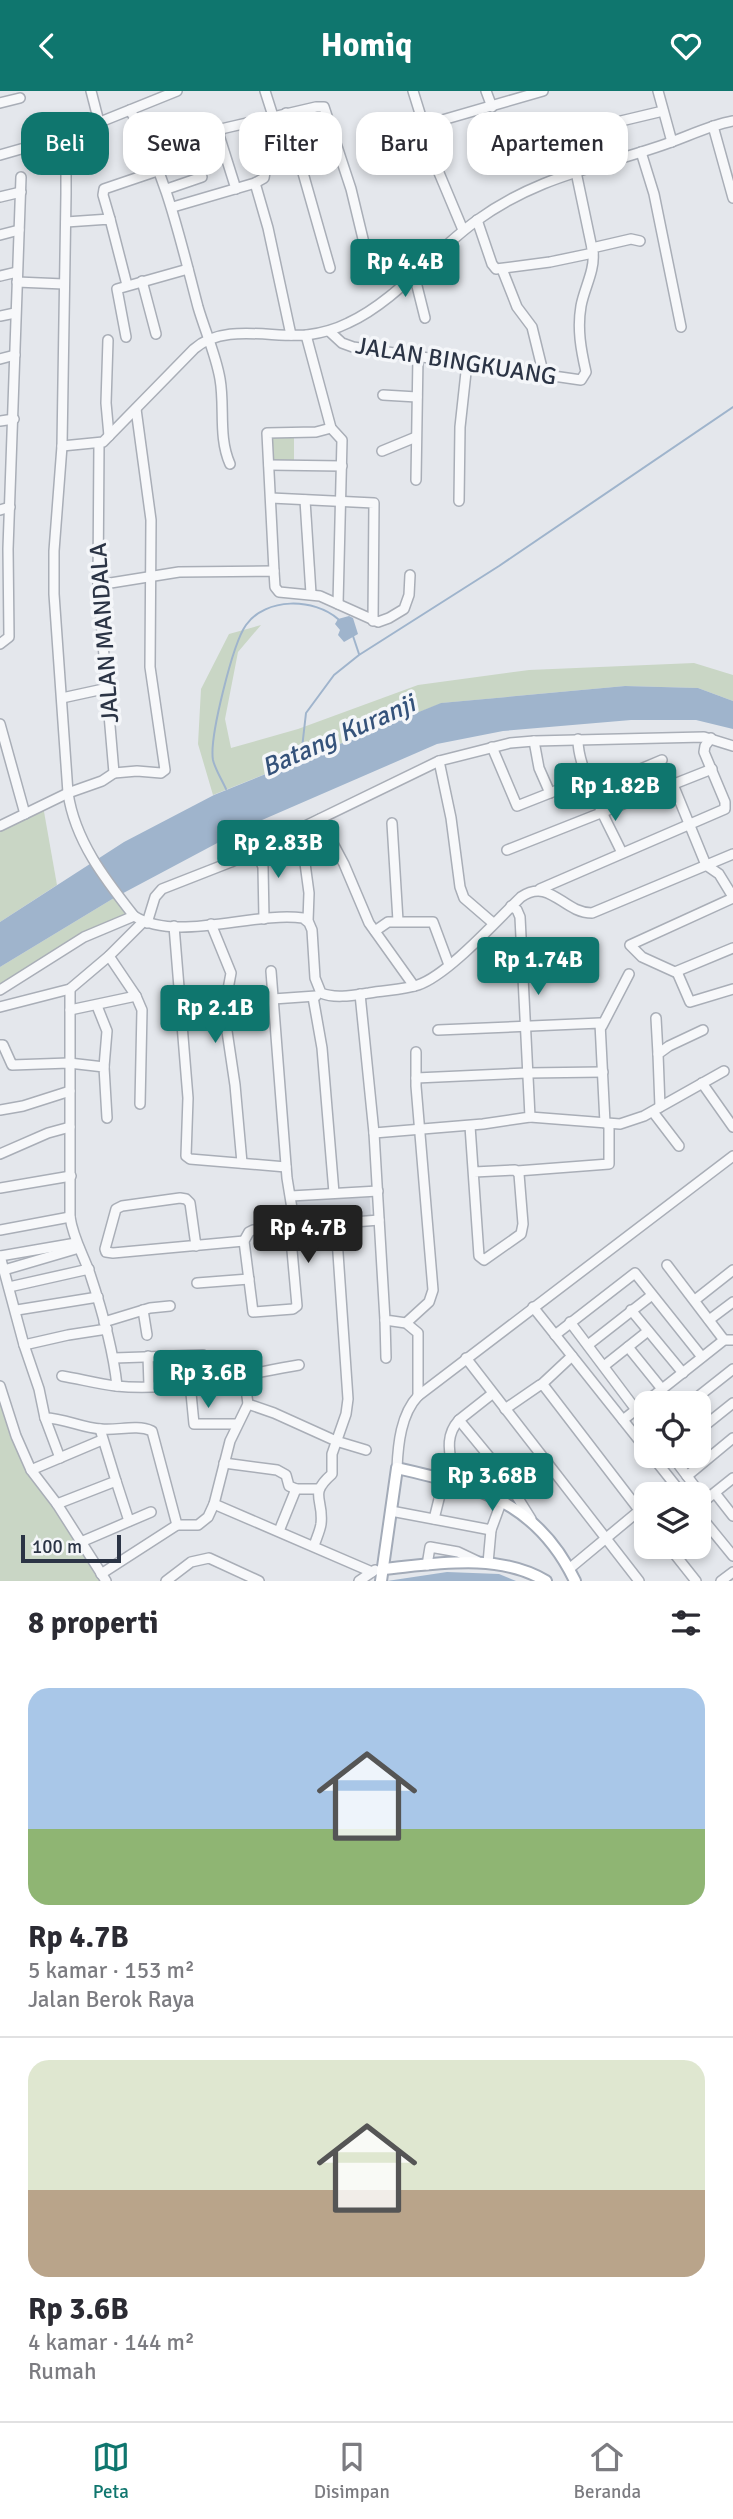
<!DOCTYPE html>
<html lang="id">
<meta charset="utf-8">
<style>
:root{--surface:#fff;--page:#f7f7f7;--text:#2b2b33;--muted:#7c7c81;--line:#e1e1e2;--accent:#0f766e}
body{margin:0;font-family:Signika,sans-serif;background:var(--page);color:var(--text);height:100vh;display:flex;flex-direction:column;font-size:26px;white-space:nowrap}
*{box-sizing:border-box;margin:0}
p{font-size:23px;color:var(--muted)}
.icon{flex:none;width:38px;height:38px;fill:none;stroke:currentColor;stroke-width:2;stroke-linecap:round;stroke-linejoin:round}
.map{position:relative;height:1490px;overflow:hidden}
.side{display:flex;flex-direction:column;background:var(--surface);flex:1}
.side>*{flex:none}
.guide{position:absolute;left:21px;top:21px;width:691px;height:63px;display:flex;gap:14px}
.buttons{position:absolute;left:634px;top:1300px;display:grid;gap:14px}
.buttons a{display:grid;place-items:center;width:77px;height:77px;border-radius:14px;background:var(--surface);box-shadow:0 4px 10px #0003;font-size:35px}
.scale{position:absolute;left:21px;bottom:18px;width:100px;box-sizing:border-box;padding-left:7px;border:4px solid #2b3445;border-top:0;font-size:19px;line-height:24px;white-space:nowrap;color:#2b3445;-webkit-text-stroke:5px #f4f6f9;paint-order:stroke}
.price{position:absolute;translate:-50% -60px;padding:0 16px;border-radius:7px;background:var(--accent);color:#fff;font-size:23px;line-height:46px;filter:drop-shadow(0 2px 4px #0008)}
.price::after{content:'';position:absolute;left:50%;top:42px;width:21px;height:16px;margin-left:-10px;background:inherit;clip-path:polygon(0 0,100% 0,50% 100%)}
.price.current{background:#222;color:#fff}
ul{padding:0;list-style:none}
li{display:grid;align-content:center;gap:14px;height:371px;padding:0 28px}
li+li{border-top:2px solid var(--line)}
li span{display:grid;place-items:center;height:217px;border-radius:21px;color:#555}
li>.icon{margin-inline-start:auto}
span .icon{width:126px;height:126px;fill:#fffc;stroke-width:1}
li b{font-size:30px}
h2{display:flex;justify-content:space-between;align-items:center;height:84px;padding:0 28px;font-size:30px}
.chip{padding:0 24px;border-radius:21px;background:var(--surface);box-shadow:0 4px 10px #0003;font-size:24px;line-height:63px}
.chip.current{background:var(--accent);color:#fff}
header{display:flex;justify-content:space-between;align-items:center;height:91px;padding:0 28px;background:var(--accent);color:#fff;font-size:32px;font-weight:700}
.tabs{display:flex;justify-content:space-around;align-items:center;height:98px;border-top:2px solid var(--line);background:var(--surface);font-size:19px;color:var(--muted)}
.tabs a{display:grid;justify-items:center;gap:4px}
.tabs .current{color:var(--accent)}
.map>svg:first-child{display:block}
.built{fill:#d2d6de}
.green{fill:#c9d6c5}
.water{fill:#9fb4cc}
.lines{fill:none;stroke-linecap:round;stroke-linejoin:round}
.stream{stroke:#9fb4cc;stroke-width:2}
.minor-casing{stroke:#a9aeb7;stroke-width:12}
.major-casing{stroke:#a3abb8;stroke-width:14}
.minor{stroke:#f7f8fa;stroke-width:9}
.major{stroke:#fff;stroke-width:10}
.labels{text-anchor:middle;stroke-width:7;stroke-linejoin:round;paint-order:stroke}
.street-label{font-size:24px;fill:#2b3445;stroke:#f4f6f9}
.water-label{font-size:26px;font-style:italic;fill:#34527a;stroke:#f4f6f9}
</style>
<header><svg class="icon" aria-label="back" viewBox="0 0 24 24"><path d="M15 5l-7 7 7 7"/></svg>Homiq<svg class="icon" aria-label="heart" viewBox="0 0 24 24"><path d="M12 20l-8-8c-3-5 5-10 8-4 3-6 11-1 8 4z"/></svg></header>
<div class="map">
<svg width="733" height="1490" viewBox="0 0 733 1490">
<rect width="100%" height="100%" fill="#e4e7ec"/>
<polygon class="built" points="369,1097 371,1125 296,1132 293,1104"/>
<g class="green">
<rect x="271" y="344" width="23" height="27"/>
<polygon points="261,534 238,561 225,628 231,657 298,638 418,594 529,579 694,572 733,584 733,610 698,597 625,595 442,612 213,704 198,653 201,598 229,543"/>
<polygon points="43,715 57,794 0,831 0,733"/>
<polygon points="114,807 128,826 49,870 0,904 0,876"/>
<polygon points="0,1310 11,1348 108,1490 0,1490"/>
</g>
<g class="water">
<polygon points="349,525 353,527 358,543 344,551 338,544 340,539 335,533 338,528"/>
<polygon points="625,595 698,597 733,610 733,638 696,629 631,629 503,640 437,653 253,733 114,807 0,876 0,831 124,751 214,704 441,612"/>
<polygon points="447,1481 499,1483 516,1490 387,1490"/>
</g>
<g class="lines">
<g class="stream">
<polyline points="353,545 359,563"/>
<polyline points="305,666 302,657 306,622 334,584 359,564 499,475 733,316"/>
<path d="M226,698C222,689 215,678 213,669C209,647 233,552 246,534C266,506 314,507 338,528"/>
</g>
<g class="minor-casing">
<g id="minor">
<polyline points="91,0 99,31"/>
<polyline points="265,0 273,25"/>
<polyline points="413,0 437,77 463,139"/>
<polyline points="486,0 492,16"/>
<polyline points="658,0 672,51"/>
<polyline points="0,12 20,7"/>
<path d="M130,19C166,81 180,148 198,216C205,240 216,264 220,288C225,316 218,346 230,373"/>
<polyline points="286,22 330,177"/>
<polyline points="621,30 663,20"/>
<polyline points="425,34 543,0"/>
<polyline points="713,35 733,107"/>
<path d="M63,46L66,70V103L62,355L54,460V503L68,702C75,750 105,788 134,825C177,852 254,820 303,827L309,832L312,839L315,887L321,902C335,908 355,904 369,902C385,899 403,899 418,894C448,884 497,829 521,806C550,786 563,822 592,822L733,763"/>
<polyline points="380,55 427,41"/>
<polyline points="641,61 654,103 681,236"/>
<polyline points="0,64 63,46 177,0"/>
<polyline points="255,92 268,137 291,244"/>
<polyline points="167,98 202,86"/>
<polyline points="236,98 219,44 221,38 316,16 324,16 351,98 371,181"/>
<polyline points="0,106 21,101"/>
<polyline points="173,116 255,92 264,87 265,81 250,31"/>
<polyline points="110,128 103,104 104,98 160,79"/>
<polyline points="477,129 492,173 496,178 550,171 593,162 576,81"/>
<polyline points="66,131 110,128 127,194"/>
<polyline points="0,144 19,139"/>
<polyline points="592,157 631,148 640,150"/>
<polyline points="502,178 517,216 532,236 544,285"/>
<polyline points="414,183 425,227"/>
<polyline points="0,185 17,181"/>
<polyline points="142,190 156,243"/>
<polyline points="17,191 64,193"/>
<polyline points="0,225 15,222"/>
<path d="M329,240L342,252L353,256L581,289L586,281C581,259 577,238 581,215C584,198 595,179 593,162"/>
<polyline points="306,244 331,337 342,349 338,513"/>
<polyline points="126,246 117,198 188,178"/>
<polyline points="108,249 106,312 109,345"/>
<polyline points="0,268 15,264"/>
<polyline points="383,304 417,306"/>
<polyline points="0,330 14,328"/>
<path d="M62,355L103,351L194,258C223,232 271,247 307,244C322,242 334,239 348,232C396,210 433,161 476,130C535,87 591,78 657,56C683,48 707,35 733,30"/>
<polyline points="382,360 416,346"/>
<polyline points="269,374 342,375"/>
<polyline points="416,389 418,265"/>
<polyline points="271,407 374,412 373,530"/>
<polyline points="305,409 311,503"/>
<polyline points="459,410 460,336 467,272"/>
<polyline points="0,419 10,416"/>
<polyline points="274,480 267,342 316,341 331,337"/>
<polyline points="98,494 179,481 274,480 275,496 279,501 320,505 378,531 389,527 404,518 409,504 410,484"/>
<polyline points="0,553 9,546 8,458 21,86"/>
<polyline points="62,607 108,597"/>
<polyline points="0,633 25,723"/>
<path d="M578,648C577,678 609,734 622,762"/>
<polyline points="534,650 539,677 550,702"/>
<polyline points="492,656 517,715 588,687"/>
<polyline points="439,670 451,727 460,796 464,807 493,832"/>
<polyline points="114,682 137,680 161,682 165,679 150,576 151,429 136,318"/>
<polyline points="672,691 706,774 719,783 733,806"/>
<polyline points="593,698 662,669"/>
<polyline points="320,728 344,773 369,832 414,895"/>
<polyline points="392,732 398,830"/>
<polyline points="0,735 68,702 102,690 114,682 98,494 99,352"/>
<polyline points="302,750 309,802 308,830"/>
<polyline points="256,759 263,776 264,828"/>
<polyline points="507,759 712,678"/>
<polyline points="540,798 725,718 725,711 704,661 705,655 711,647"/>
<polyline points="733,807 630,854 642,866 675,881 733,857"/>
<polyline points="147,832 155,806 162,798 231,771 439,670 510,652 534,650 704,646 733,655"/>
<polyline points="211,833 231,882 224,920 235,994 242,1072"/>
<polyline points="174,835 188,1007 186,1065 190,1068 286,1076"/>
<polyline points="375,840 388,831 433,831 449,874"/>
<polyline points="109,865 136,905 142,919 140,1013"/>
<polyline points="271,880 287,1087 295,1136"/>
<polyline points="677,881 690,911 733,898"/>
<path d="M70,898V1126C73,1147 83,1163 90,1183C102,1219 113,1256 117,1295"/>
<polyline points="0,899 84,846 134,825"/>
<polyline points="360,903 374,1042 385,1229 406,1232 418,1242 418,1305"/>
<polyline points="313,906 322,957 334,1102"/>
<polyline points="273,908 316,905"/>
<polyline points="97,915 107,940 104,976"/>
<polyline points="0,916 70,898 109,865 143,831"/>
<polyline points="70,919 136,905"/>
<polyline points="656,927 658,963"/>
<polyline points="181,929 224,926"/>
<polyline points="602,935 629,883"/>
<polyline points="438,939 600,932 605,1032"/>
<polyline points="0,954 3,954 12,974 69,972 104,976 107,1027"/>
<polyline points="416,987 527,982 603,981"/>
<polyline points="702,992 733,1036"/>
<polyline points="660,1016 658,963 669,955 703,939"/>
<polyline points="0,1019 23,1015 70,1000"/>
<polyline points="653,1021 679,1055"/>
<polyline points="530,1026 620,1033 644,1025 724,980"/>
<polyline points="470,1035 479,1165 484,1169 521,1143 523,1133 519,1083 515,1079 474,1081"/>
<polyline points="374,1042 483,1033 530,1026 520,826 517,819 511,815"/>
<polyline points="0,1063 48,1042 70,1036"/>
<polyline points="517,1080 609,1073 609,1033"/>
<polyline points="0,1097 71,1085"/>
<polyline points="291,1105 378,1100"/>
<polyline points="290,1137 297,1215 293,1218 253,1221 244,1150 249,1141 253,1139 379,1129"/>
<polyline points="0,1139 70,1126"/>
<polyline points="196,1155 190,1112 186,1108 180,1107 122,1115 116,1118 105,1158 106,1161 113,1162 244,1150"/>
<polyline points="0,1165 24,1254 39,1298 45,1327 60,1367"/>
<polyline points="0,1165 76,1152"/>
<polyline points="667,1174 724,1249"/>
<polyline points="4,1179 79,1157"/>
<polyline points="197,1192 249,1188"/>
<polyline points="9,1196 89,1178"/>
<polyline points="695,1209 733,1179"/>
<polyline points="533,1216 646,1358"/>
<polyline points="17,1219 98,1206"/>
<polyline points="143,1219 147,1244"/>
<polyline points="631,1219 683,1282"/>
<polyline points="385,1229 386,1267"/>
<polyline points="709,1229 733,1211"/>
<polyline points="104,1231 150,1217 170,1215"/>
<polyline points="570,1231 646,1332"/>
<polyline points="406,1232 429,1211 433,1199 416,995 416,961"/>
<polyline points="555,1244 635,1182 702,1266"/>
<polyline points="24,1254 68,1244 107,1238"/>
<polyline points="588,1254 652,1204"/>
<polyline points="628,1256 662,1298"/>
<polyline points="148,1265 149,1294"/>
<polyline points="114,1267 203,1264 209,1269 215,1288"/>
<polyline points="466,1267 639,1490"/>
<polyline points="604,1275 648,1240"/>
<path d="M62,1285C80,1288 98,1293 116,1295C176,1301 240,1284 299,1274"/>
<polyline points="190,1292 194,1333 237,1333"/>
<polyline points="541,1294 572,1265"/>
<polyline points="0,1295 16,1345 31,1379 57,1413 106,1490"/>
<polyline points="492,1303 459,1329 501,1380 531,1428"/>
<polyline points="690,1312 733,1278"/>
<polyline points="248,1313 274,1322 336,1350 366,1359"/>
<polyline points="505,1318 540,1294 544,1295 646,1428"/>
<path d="M45,1327C64,1327 82,1337 101,1338C117,1340 136,1333 152,1340L177,1434H198L208,1426L214,1413L230,1350L248,1313L244,1283"/>
<polyline points="623,1329 724,1249 733,1249"/>
<polyline points="698,1340 733,1312"/>
<polyline points="652,1365 683,1404"/>
<polyline points="672,1365 705,1409"/>
<polyline points="224,1372 277,1379 286,1384 289,1395 296,1398 279,1440"/>
<path d="M397,1377C398,1353 401,1323 418,1305L733,1065"/>
<polyline points="31,1379 102,1349"/>
<polyline points="687,1385 733,1347"/>
<polyline points="116,1390 129,1430"/>
<path d="M454,1390C452,1367 442,1348 459,1329"/>
<polyline points="296,1398 319,1398"/>
<polyline points="715,1402 733,1425"/>
<polyline points="658,1404 673,1392"/>
<polyline points="57,1413 116,1390 100,1338"/>
<polyline points="214,1413 372,1481"/>
<polyline points="698,1415 733,1387"/>
<polyline points="391,1420 491,1439 502,1409"/>
<polyline points="698,1422 733,1465"/>
<polyline points="434,1428 444,1388"/>
<polyline points="81,1451 151,1421"/>
<path d="M314,1455C316,1448 320,1440 321,1433C324,1407 308,1404 332,1383V1363L346,1323L348,1308L336,1133"/>
<polyline points="669,1456 696,1490"/>
<polyline points="488,1472 491,1439"/>
<polyline points="427,1474 430,1456 458,1461 477,1470"/>
<polyline points="569,1478 646,1414"/>
<polyline points="101,1483 177,1434"/>
<polyline points="166,1490 191,1471 209,1467 259,1490"/>
<polyline points="359,1490 375,1479"/>
<polyline points="721,1490 733,1481"/>
</g>
</g>
<g class="major-casing">
<g id="major">
<path d="M382,1478C436,1473 497,1461 546,1490"/>
<path d="M381,1490L397,1377C476,1395 537,1410 575,1490"/>
</g>
</g>
<use href="#minor" class="minor"/>
<use href="#major" class="major"/>
</g>
<g class="labels">
<g class="street-label">
<text transform="translate(456 270) rotate(9)" y="8">JALAN BINGKUANG</text>
<text transform="translate(104 542) rotate(-94)" y="8">JALAN MANDALA</text>
</g>
<g class="water-label">
<text transform="translate(338 644) rotate(-24)" y="9">Batang Kuranji</text>
</g>
</g>
</svg>
<div class="buttons">
<a><svg class="icon" aria-label="locate" viewBox="0 0 24 24"><circle cx="12" cy="12" r="6"/><path d="M12 2v4M12 18v4M2 12h4M18 12h4"/></svg></a>
<a><svg class="icon" aria-label="layers" viewBox="0 0 24 24"><path d="M12 4l9 5-9 5-9-5zM3 14l9 5 9-5"/></svg></a>
</div>
<div class="scale">100 m</div>
<b class="price" style="left:405px;top:208px">Rp 4.4B</b>
<b class="price" style="left:615px;top:732px">Rp 1.82B</b>
<b class="price" style="left:278px;top:789px">Rp 2.83B</b>
<b class="price" style="left:538px;top:906px">Rp 1.74B</b>
<b class="price" style="left:215px;top:954px">Rp 2.1B</b>
<b class="price current" style="left:308px;top:1174px">Rp 4.7B</b>
<b class="price" style="left:208px;top:1319px">Rp 3.6B</b>
<b class="price" style="left:492px;top:1422px">Rp 3.68B</b>
<div class="guide">
<a class="chip current">Beli</a>
<a class="chip">Sewa</a>
<a class="chip">Filter</a>
<a class="chip">Baru</a>
<a class="chip">Apartemen</a>
</div>
</div>
<section class="side">
<h2>8 properti<svg class="icon" aria-label="filters" viewBox="0 0 24 24"><path d="M4 7h16M4 17h16"/><circle cx="9" cy="7" r="2"/><circle cx="15" cy="17" r="2"/></svg></h2>
<ul>
<li><span style="background:linear-gradient(#a9c7e8 65%,#8fb573 0)"><svg class="icon" aria-label="home" viewBox="0 0 24 24"><path d="M3 11l9-7 9 7M6 9v11h12V9"/></svg></span><div><b>Rp 4.7B</b><p>5 kamar · 153 m²</p><p>Jalan Berok Raya</p></div></li>
<li><span style="background:linear-gradient(#dfe7d0 60%,#b9a48a 0)"><svg class="icon" aria-label="home" viewBox="0 0 24 24"><path d="M3 11l9-7 9 7M6 9v11h12V9"/></svg></span><div><b>Rp 3.6B</b><p>4 kamar · 144 m²</p><p>Rumah</p></div></li>
</ul>
</section>
<nav class="tabs">
<a class="current"><svg class="icon" aria-label="map" viewBox="0 0 24 24"><path d="M3 6l6-2 6 2 6-2v14l-6 2-6-2-6 2zM9 4v14M15 6v14"/></svg>Peta</a>
<a><svg class="icon" aria-label="saved" viewBox="0 0 24 24"><path d="M7 4h10v16l-5-4-5 4z"/></svg>Disimpan</a>
<a><svg class="icon" aria-label="home" viewBox="0 0 24 24"><path d="M3 11l9-7 9 7M6 9v11h12V9"/></svg>Beranda</a>
</nav>
